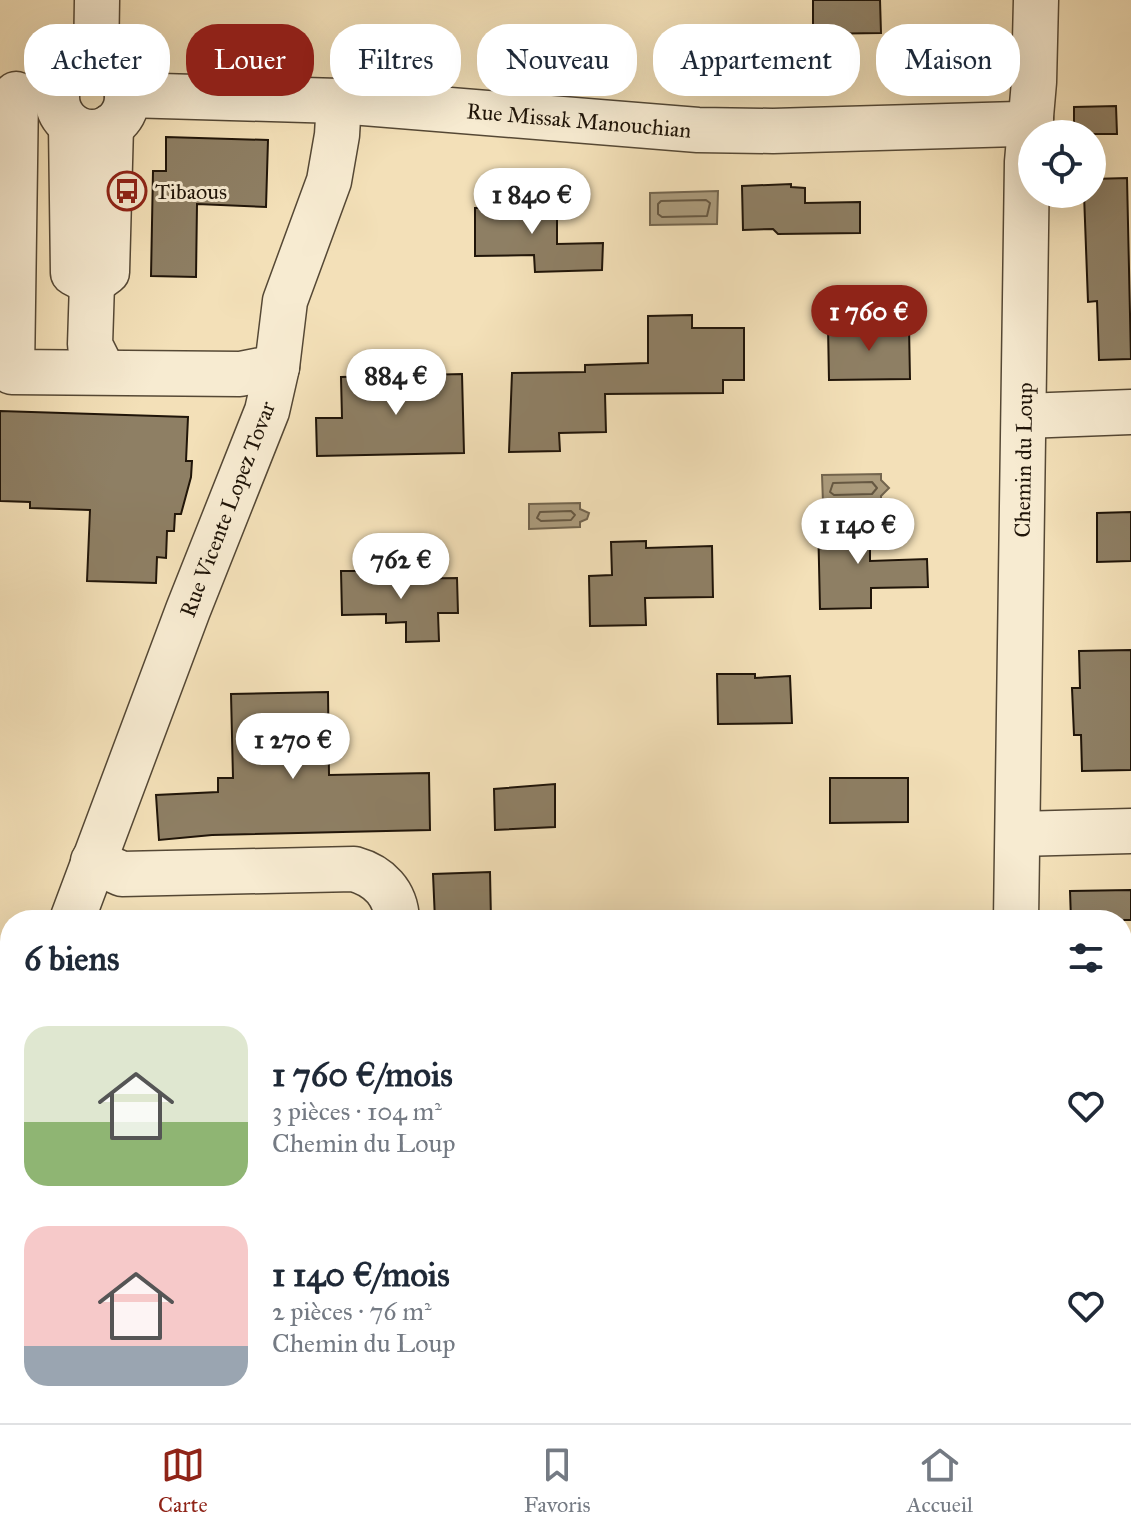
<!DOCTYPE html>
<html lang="fr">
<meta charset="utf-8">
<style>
:root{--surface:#fff;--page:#f6f6f7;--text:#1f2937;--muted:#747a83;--line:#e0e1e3;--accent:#8f2418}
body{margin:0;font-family:"IM FELL Great Primer",serif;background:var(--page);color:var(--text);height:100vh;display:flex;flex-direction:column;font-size:30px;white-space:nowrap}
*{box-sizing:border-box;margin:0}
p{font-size:26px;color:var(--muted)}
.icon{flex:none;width:44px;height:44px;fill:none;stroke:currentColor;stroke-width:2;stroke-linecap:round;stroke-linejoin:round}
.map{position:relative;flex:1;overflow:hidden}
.panel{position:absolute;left:0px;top:910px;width:1132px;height:514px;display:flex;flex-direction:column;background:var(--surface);border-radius:32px 32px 0 0;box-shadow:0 8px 32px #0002}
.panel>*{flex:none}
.top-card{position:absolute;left:24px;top:24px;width:1084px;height:72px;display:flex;gap:16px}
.buttons{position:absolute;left:1018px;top:120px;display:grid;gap:16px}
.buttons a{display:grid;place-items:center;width:88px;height:88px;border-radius:50%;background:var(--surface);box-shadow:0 8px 32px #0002;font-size:40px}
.price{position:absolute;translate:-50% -68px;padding:0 18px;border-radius:28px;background:#fff;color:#222;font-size:26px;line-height:52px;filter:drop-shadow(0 2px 4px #0008)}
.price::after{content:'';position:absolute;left:50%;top:48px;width:24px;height:18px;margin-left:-12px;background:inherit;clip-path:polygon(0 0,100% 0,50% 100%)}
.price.on{background:var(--accent);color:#fff}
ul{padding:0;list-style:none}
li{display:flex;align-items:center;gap:24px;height:200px;padding:0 24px}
li span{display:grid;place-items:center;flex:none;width:224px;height:160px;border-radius:24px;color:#555}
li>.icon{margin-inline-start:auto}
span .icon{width:96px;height:96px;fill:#fffc;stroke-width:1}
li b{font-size:34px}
h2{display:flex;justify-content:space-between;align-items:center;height:96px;padding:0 24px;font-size:34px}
.tag{padding:0 28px;border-radius:32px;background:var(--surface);box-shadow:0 8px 32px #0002;font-size:28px;line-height:72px}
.tag.on{background:var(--accent);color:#fff}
.tab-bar{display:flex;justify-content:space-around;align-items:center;height:112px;border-top:2px solid var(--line);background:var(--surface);font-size:22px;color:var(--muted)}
.tab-bar a{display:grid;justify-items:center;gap:4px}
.tab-bar .on{color:var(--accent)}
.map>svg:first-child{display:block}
.water{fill:#ab9b7c;stroke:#73654e;stroke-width:2}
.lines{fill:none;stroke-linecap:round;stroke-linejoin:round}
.shore{stroke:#665842;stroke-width:2}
.building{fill:#8e7f64;stroke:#201509;stroke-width:2}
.minor-casing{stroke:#554835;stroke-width:47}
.minor{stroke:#f7ebd1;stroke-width:44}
.labels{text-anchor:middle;stroke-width:6;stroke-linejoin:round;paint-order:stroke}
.street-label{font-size:22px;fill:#201509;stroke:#f7ebd1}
.poi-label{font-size:22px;fill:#201509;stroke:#f7ebd1;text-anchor:start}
</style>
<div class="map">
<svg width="1131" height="1423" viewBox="0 0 1131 1423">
<rect width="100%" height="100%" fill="#f3e0b8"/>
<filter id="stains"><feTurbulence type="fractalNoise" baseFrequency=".0025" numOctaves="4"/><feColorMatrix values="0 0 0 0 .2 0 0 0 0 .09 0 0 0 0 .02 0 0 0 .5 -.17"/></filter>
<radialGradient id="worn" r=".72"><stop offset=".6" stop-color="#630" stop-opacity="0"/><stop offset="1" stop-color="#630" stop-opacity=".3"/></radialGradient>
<g class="water">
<polygon points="718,191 717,224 650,225 650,193"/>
<polygon points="881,474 881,480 889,488 881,496 881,502 823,503 822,475"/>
<polygon points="580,503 580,509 589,513 587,519 580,522 580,527 529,529 529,504"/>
</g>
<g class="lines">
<g class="shore">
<polygon points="706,200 710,203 707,216 662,217 658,214 658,204 661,201"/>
<polygon points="872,482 877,488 872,494 834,495 830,492 833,483"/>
<polygon points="571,511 575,515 571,520 541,521 537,518 540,512"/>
</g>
</g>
<g class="building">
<polygon points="813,0 880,0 881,33 813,34"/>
<polygon points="1116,106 1117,134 1074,134 1074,107"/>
<polygon points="166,137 268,140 266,207 197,204 196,277 151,276 153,171 166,171"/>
<polygon points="1127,178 1131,359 1099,360 1097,301 1088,302 1084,194 1092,194 1092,179"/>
<polygon points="791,184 791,187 805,188 805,203 860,202 860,233 778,234 773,229 743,230 742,186"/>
<polygon points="513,196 557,196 557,244 603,243 602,270 535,272 534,255 475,256 475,208 513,207"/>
<polygon points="692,315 692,328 744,328 744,380 723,380 723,393 605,394 606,432 559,433 560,451 509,452 512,373 585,372 585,365 648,363 648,316"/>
<polygon points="909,326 910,379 829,380 828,327"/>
<polygon points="462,374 464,453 317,456 316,418 342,418 341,377"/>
<polygon points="0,411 188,417 186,461 192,461 191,477 181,514 175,514 174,531 167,531 166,558 157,557 156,583 87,581 90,510 30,508 30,502 0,501"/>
<polygon points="1131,512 1131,561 1097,562 1097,513"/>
<polygon points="870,518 870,561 927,559 928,587 871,588 871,608 820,609 818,519"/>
<polygon points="646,541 646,548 712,546 713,597 645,598 646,625 590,626 589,576 612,575 611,542"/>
<polygon points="341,571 386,571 386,579 457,578 458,613 438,613 439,641 406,642 406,622 386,623 386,614 342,615"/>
<polygon points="1131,650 1131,770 1082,771 1081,735 1074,735 1072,688 1080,688 1079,651"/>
<polygon points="717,674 755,674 755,678 790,676 792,723 718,724"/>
<polygon points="328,692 329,775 429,773 430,830 212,835 159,840 156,795 218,792 218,778 233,778 231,694"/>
<polygon points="830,778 908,778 908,822 830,823"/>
<polygon points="555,784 555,827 495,830 494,789"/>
<polygon points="490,872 491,920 435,920 433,874"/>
<polygon points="1131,890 1131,920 1071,920 1070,891"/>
</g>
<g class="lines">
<g class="minor-casing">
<g id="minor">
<polyline points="96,62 97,0"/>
<circle cx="92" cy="97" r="35"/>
<polyline points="16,94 12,372 240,374 277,367"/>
<polyline points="127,95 339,101 698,130 773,131 1018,124 1031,119"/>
<polyline points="71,125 73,273 92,283"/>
<polyline points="92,283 107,272 111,126"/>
<polyline points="92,283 90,345 103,371"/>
<polyline points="1024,416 1131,412"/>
<polyline points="1018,834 1131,831"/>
<path d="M93,861L122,874L354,869C379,876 396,893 397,920"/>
<polyline points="72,920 188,610 267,411 277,367 285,301 329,181 337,135 339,101"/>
<polyline points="1016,920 1027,162 1034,82 1036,0"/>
<polyline points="0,986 10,986"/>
<polyline points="0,1237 10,1237"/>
<polyline points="1003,1423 1003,1414"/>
</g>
</g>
<use href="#minor" class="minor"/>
</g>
<defs>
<g id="bus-ring" transform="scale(2)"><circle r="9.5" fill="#f7ebd1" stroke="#8f2418" stroke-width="1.5"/><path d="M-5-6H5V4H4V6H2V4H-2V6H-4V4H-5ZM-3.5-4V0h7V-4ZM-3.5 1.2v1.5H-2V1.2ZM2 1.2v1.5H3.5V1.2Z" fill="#8f2418"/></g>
</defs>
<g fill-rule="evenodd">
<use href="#bus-ring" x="127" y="191"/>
</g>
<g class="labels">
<g class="street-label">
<text transform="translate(579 120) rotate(5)" y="8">Rue Missak Manouchian</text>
<text transform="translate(1023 460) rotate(-89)" y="8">Chemin du Loup</text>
<text transform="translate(227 509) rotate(-69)" y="8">Rue Vicente Lopez Tovar</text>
</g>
<g class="poi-label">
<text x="155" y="199">Tibaous</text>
</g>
</g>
<rect width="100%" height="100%" filter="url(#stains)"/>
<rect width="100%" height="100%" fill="url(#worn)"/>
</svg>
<div class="buttons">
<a><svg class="icon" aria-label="locate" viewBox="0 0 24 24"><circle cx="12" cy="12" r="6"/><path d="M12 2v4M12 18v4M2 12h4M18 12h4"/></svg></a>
</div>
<b class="price" style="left:532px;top:236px">1 840 €</b>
<b class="price on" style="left:869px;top:353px">1 760 €</b>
<b class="price" style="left:396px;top:417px">884 €</b>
<b class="price" style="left:858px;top:566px">1 140 €</b>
<b class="price" style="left:401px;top:601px">762 €</b>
<b class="price" style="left:293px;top:781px">1 270 €</b>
<div class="top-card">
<a class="tag">Acheter</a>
<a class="tag on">Louer</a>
<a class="tag">Filtres</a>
<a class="tag">Nouveau</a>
<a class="tag">Appartement</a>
<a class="tag">Maison</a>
</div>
<section class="panel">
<h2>6 biens<svg class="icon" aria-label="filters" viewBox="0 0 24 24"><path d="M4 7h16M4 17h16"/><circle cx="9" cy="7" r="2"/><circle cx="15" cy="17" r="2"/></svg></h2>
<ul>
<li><span style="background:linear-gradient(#dfe7d0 60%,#8fb573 0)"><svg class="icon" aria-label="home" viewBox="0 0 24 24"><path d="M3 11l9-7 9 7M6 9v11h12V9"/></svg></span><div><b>1 760 €/mois</b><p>3 pièces · 104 m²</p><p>Chemin du Loup</p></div><svg class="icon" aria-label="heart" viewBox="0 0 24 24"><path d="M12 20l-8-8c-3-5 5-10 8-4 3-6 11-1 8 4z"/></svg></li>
<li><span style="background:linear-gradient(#f6c9c9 75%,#9aa5b1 0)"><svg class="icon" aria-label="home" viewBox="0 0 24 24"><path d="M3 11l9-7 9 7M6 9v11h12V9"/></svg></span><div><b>1 140 €/mois</b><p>2 pièces · 76 m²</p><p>Chemin du Loup</p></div><svg class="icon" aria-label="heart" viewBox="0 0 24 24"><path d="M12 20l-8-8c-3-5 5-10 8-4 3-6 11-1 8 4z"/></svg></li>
</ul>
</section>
</div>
<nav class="tab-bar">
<a class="on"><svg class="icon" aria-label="map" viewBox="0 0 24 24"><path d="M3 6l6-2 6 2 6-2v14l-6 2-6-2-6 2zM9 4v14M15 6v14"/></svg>Carte</a>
<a><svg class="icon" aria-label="saved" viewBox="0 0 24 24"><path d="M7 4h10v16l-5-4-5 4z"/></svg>Favoris</a>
<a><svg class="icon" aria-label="home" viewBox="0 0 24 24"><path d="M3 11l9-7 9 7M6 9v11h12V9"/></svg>Accueil</a>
</nav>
